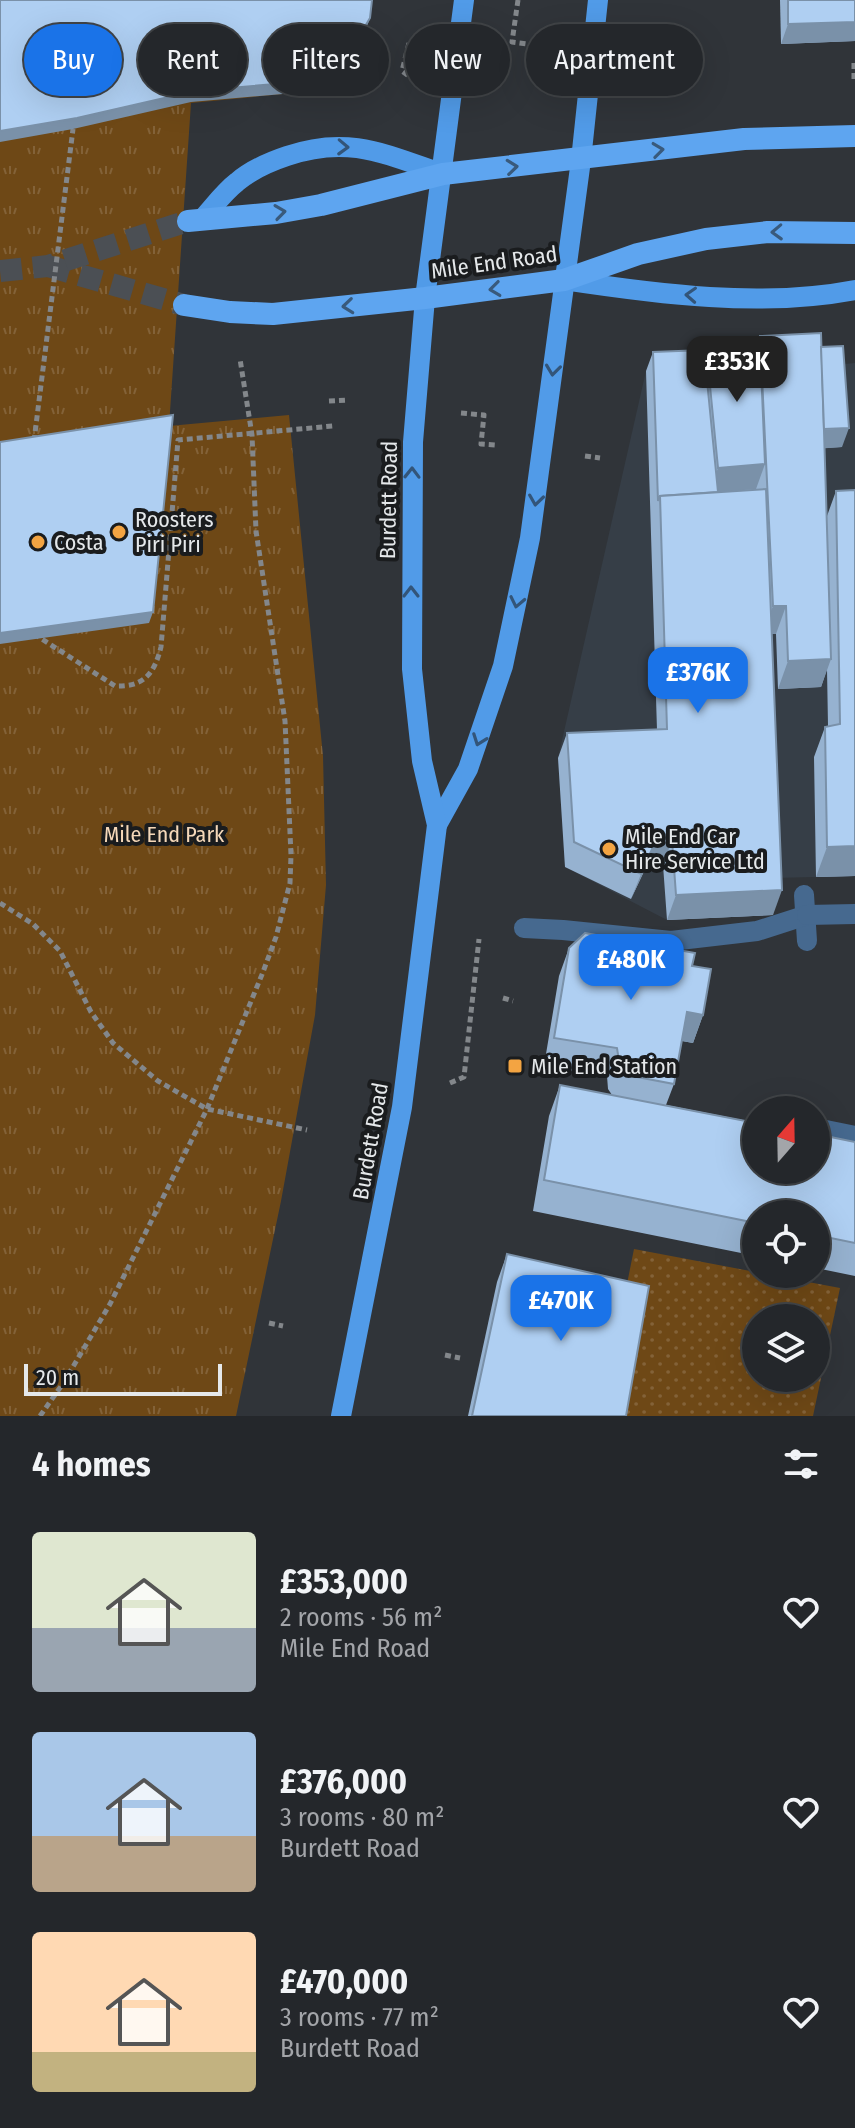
<!DOCTYPE html>
<meta charset="utf-8">
<style>
:root{--surface:#24272b;--page:#303337;--text:#f1f3f6;--muted:#a3a5a9;--line:#414447;--accent:#1a73e8}
body{margin:0;font-family:"Fira Sans Condensed",sans-serif;background:var(--page);color:var(--text);height:100vh;display:flex;flex-direction:column;font-size:30px;white-space:nowrap}
*{box-sizing:border-box;margin:0}
p{font-size:26px;color:var(--muted)}
.icon{flex:none;width:44px;height:44px;fill:none;stroke:currentColor;stroke-width:2;stroke-linecap:round;stroke-linejoin:round}
.map{position:relative;height:1416px;overflow:hidden}
.sheet{display:flex;flex-direction:column;background:var(--surface);flex:1}
.sheet>*{flex:none}
.top-card{position:absolute;left:24px;top:24px;width:808px;height:72px;display:flex;gap:16px}
.needle{width:52px;rotate:20deg}
.tools{position:absolute;left:742px;top:1096px;display:grid;gap:16px}
.tools a{display:grid;place-items:center;width:88px;height:88px;border-radius:50%;background:var(--surface);box-shadow:0 8px 32px #0002,0 0 0 2px var(--line);font-size:40px}
.scale{position:absolute;left:24px;bottom:20px;width:198px;box-sizing:border-box;padding-left:8px;border:4px solid #e5e8ea;border-top:0;font-size:22px;line-height:28px;white-space:nowrap;color:#e5e8ea;-webkit-text-stroke:6px #1a1c1e;paint-order:stroke}
.price{position:absolute;translate:-50% -68px;padding:0 18px;border-radius:16px;background:var(--accent);color:#fff;font-size:26px;line-height:52px;filter:drop-shadow(0 2px 4px #0008)}
.price::after{content:'';position:absolute;left:50%;top:48px;width:24px;height:18px;margin-left:-12px;background:inherit;clip-path:polygon(0 0,100% 0,50% 100%)}
.price.active{background:#222;color:#fff}
ul{padding:0;list-style:none}
li{display:flex;align-items:center;gap:24px;height:200px;padding:0 32px}
li span{display:grid;place-items:center;flex:none;width:224px;height:160px;border-radius:8px;color:#555}
li>.icon{margin-inline-start:auto}
span .icon{width:96px;height:96px;fill:#fffc;stroke-width:1}
li b{font-size:34px}
h2{display:flex;justify-content:space-between;align-items:center;height:96px;padding:0 32px;font-size:34px}
.chip{padding:0 28px;border-radius:36px;background:var(--surface);box-shadow:0 8px 32px #0002,0 0 0 2px var(--line);font-size:28px;line-height:72px}
.chip.active{background:var(--accent);color:#fff}
.map>svg:first-child{display:block}
.built{fill:#363e47}
.grass{fill:url(#grass-dots);fill-rule:evenodd}
.park{fill:url(#park-tufts)}
.lines{fill:none;stroke-linecap:round;stroke-linejoin:round}
.trunk-tunnel{stroke:#4b4f54;stroke-width:22;stroke-dasharray:22 11;stroke-linecap:butt}
.path{stroke:#83878b;stroke-width:5;stroke-dasharray:6 4;stroke-linecap:butt}
.service{stroke:#46698f;stroke-width:20}
.pedestrian{stroke:#46698f;stroke-width:20}
.minor{stroke:#46698f;stroke-width:20}
.primary{stroke:#519be8;stroke-width:20}
.trunk{stroke:#5ea5f0;stroke-width:22}
.path-bridge{stroke:#83878b;stroke-width:5;stroke-dasharray:6 4;stroke-linecap:butt}
.wall{fill:#96b2d0}
.shaded-wall{fill:#7a91a9}
.building{fill:#afcff2;stroke:#7a91a9;stroke-width:2}
.oneway{stroke:#335579}
.oneway2{stroke:#395a7c}
.poi-dot{fill:#f3a442;stroke:#1a1c1e;stroke-width:3}
.labels{text-anchor:middle;stroke-width:8;stroke-linejoin:round;paint-order:stroke}
.street-label{font-size:22px;fill:#e5e8ea;stroke:#1a1c1e}
.poi-label{font-size:22px;fill:#e5e8ea;stroke:#1a1c1e;text-anchor:start}
.park-label{font-size:22px;fill:#f5d8b9;stroke:#1a1c1e}
</style>
<div class="map">
<svg width="855" height="1416" viewBox="0 0 855 1416">
<defs>
<pattern id="grass-dots" width="8" height="8" patternUnits="userSpaceOnUse" patternTransform="scale(2)"><rect width="8" height="8" fill="#6e4816"/><path d="M2 2h.1M6 6h.1" fill="none" stroke="#836238" stroke-width="1.8" stroke-linecap="round"/></pattern>
<pattern id="park-tufts" width="24" height="20" patternUnits="userSpaceOnUse" patternTransform="scale(2)"><rect width="24" height="20" fill="#6e4816"/><path d="M3 7l-1-3M5 7V3M7 7l1-3M15 17l-1-3M17 17v-4M19 17l1-3" fill="none" stroke="#836238"/></pattern>
</defs>
<rect width="100%" height="100%" fill="#303439"/>
<polygon class="built" points="855,363 855,876 773,878 773,915 667,920 565,867 558,758 646,371 812,367"/>
<path class="grass" d="M634,1249L840,1288L813,1416H620L622,1309ZM756,1318H816V1378H756Z"/>
<polygon class="park" points="0,0 348,59 325,78 283,94 191,103 169,426 289,415 323,756 326,885 315,1015 281,1201 236,1416 0,1416"/>
<g class="lines">
<g class="trunk-tunnel">
<polyline points="48,266 184,305"/>
<polyline points="0,271 48,266 188,221"/>
</g>
<g class="path">
<polyline points="518,0 512,42 535,45"/>
<polyline points="409,43 402,71 410,77"/>
<polyline points="854,79 854,60"/>
<polyline points="329,401 348,400"/>
<polyline points="461,413 484,415 481,444 496,445"/>
<polyline points="585,456 600,458"/>
<path d="M34,634L115,686C143,687 154,675 161,647L178,440L333,426"/>
<polyline points="0,903 33,924 60,951 91,1012 113,1043 158,1081 207,1109 307,1130"/>
<polyline points="503,998 513,1001"/>
<polyline points="450,1083 464,1077 479,939"/>
<polyline points="269,1323 283,1326"/>
<polyline points="445,1355 460,1358"/>
<polyline points="40,1416 64,1382 110,1304 207,1109 263,972 276,937 290,883 291,855 285,721 256,531 252,435 240,359"/>
</g>
<g class="service">
<polyline points="804,895 807,941"/>
<polyline points="816,1128 855,1136"/>
</g>
<polyline class="pedestrian" points="524,928 563,930 671,941 757,931 807,915"/>
<polyline class="minor" points="807,915 855,914"/>
<g class="primary">
<path d="M203,218C214,206 224,192 237,182C251,170 269,162 287,156C348,135 385,154 443,174"/>
<path d="M564,280C657,294 762,308 855,290"/>
<polyline points="437,825 468,769 503,666 530,538 581,160 598,0"/>
<polyline points="341,1416 402,1107 437,825 422,761 412,669 413,442 425,298 464,0"/>
</g>
<g class="trunk">
<polyline points="188,221 276,213 321,205 443,174 744,139 855,136"/>
<polyline points="184,305 230,312 273,314 425,298 564,280 638,254 706,239 768,232 855,233"/>
</g>
<polyline class="path-bridge" points="34,441 73,129"/>
</g>
<g class="wall">
<polygon points="780,0 855,0 855,41 781,44"/>
<polygon points="760,336 821,347 842,447 824,448 827,516 836,491 855,490 855,876 816,877 814,757 825,727 828,726 827,669 821,687 778,689 776,634 772,634 773,915 667,920 663,865 647,865 631,899 565,867 558,758 567,733 657,730 646,371 653,352 704,350 706,345 757,344"/>
<polygon points="569,948 692,966 703,1015 693,1043 682,1041 674,1084 666,1105 855,1142 855,1276 816,1268 816,1214 756,1214 756,1256 533,1211 549,1116 560,1085 612,1095 608,1089 607,1076 544,1066 559,976"/>
<polygon points="507,1254 626,1416 468,1416 497,1282"/>
</g>
<g class="shaded-wall">
<polygon points="370,18 366,29 348,59 325,78 283,94 191,102 73,129 0,142 0,131"/>
<polygon points="855,22 855,41 781,44 788,24"/>
<polygon points="849,428 842,447 815,449 822,430"/>
<polygon points="765,464 756,489 709,493 718,468"/>
<polygon points="773,606 786,606 776,634 762,634"/>
<polygon points="153,612 149,623 0,644 0,633"/>
<polygon points="831,659 821,687 778,689 788,661"/>
<polygon points="656,840 672,840 663,865 647,865 631,899 641,874"/>
<polygon points="855,846 855,876 816,877 827,847"/>
<polygon points="782,890 773,915 667,920 676,895"/>
<polygon points="687,1012 703,1015 693,1043 677,1040"/>
</g>
<g class="building">
<polygon points="0,0 372,0 370,18 352,48 329,67 287,83 195,91 77,118 0,131"/>
<polygon points="788,0 855,0 855,22 788,24"/>
<polygon points="821,333 831,659 788,661 786,606 773,606 760,336"/>
<polygon points="760,344 765,464 718,468 706,345"/>
<polygon points="843,346 849,428 824,429 821,347"/>
<polygon points="704,350 718,492 660,496 658,501 653,352"/>
<polygon points="173,415 153,612 0,633 0,442"/>
<polygon points="766,489 782,890 676,895 672,840 656,840 641,874 574,842 567,733 667,729 660,496"/>
<polygon points="855,490 855,846 827,847 825,727 840,724 836,491"/>
<polygon points="585,933 695,953 692,966 711,969 703,1015 687,1012 674,1084 627,1075 619,1061 617,1048 554,1038 569,948"/>
<polygon points="560,1085 756,1123 756,1170 816,1170 816,1134 855,1142 855,1243 816,1235 816,1214 756,1214 756,1223 544,1180"/>
<polygon points="507,1254 649,1286 626,1416 472,1416"/>
</g>
<defs><path id="oneway-chevron" d="M-2-3.5L2.5 0L-2 3.5" fill="none" stroke-width="1.6" stroke-linecap="round" stroke-linejoin="round" transform="scale(2)"/></defs>
<g class="oneway">
<use href="#oneway-chevron" transform="translate(343 147) rotate(2)"/>
<use href="#oneway-chevron" transform="translate(691 295) rotate(-177)"/>
<use href="#oneway-chevron" transform="translate(553 370) rotate(97)"/>
<use href="#oneway-chevron" transform="translate(412 473) rotate(-89)"/>
<use href="#oneway-chevron" transform="translate(536 500) rotate(98)"/>
<use href="#oneway-chevron" transform="translate(411 592) rotate(-90)"/>
<use href="#oneway-chevron" transform="translate(517 602) rotate(102)"/>
<use href="#oneway-chevron" transform="translate(479 740) rotate(110)"/>
</g>
<g class="oneway2">
<use href="#oneway-chevron" transform="translate(658 150) rotate(-7)"/>
<use href="#oneway-chevron" transform="translate(512 167) rotate(-6)"/>
<use href="#oneway-chevron" transform="translate(280 212) rotate(-8)"/>
<use href="#oneway-chevron" transform="translate(777 232) rotate(178)"/>
<use href="#oneway-chevron" transform="translate(495 289) rotate(173)"/>
<use href="#oneway-chevron" transform="translate(348 306) rotate(174)"/>
</g>
<g class="poi-dot">
<circle cx="119" cy="532" r="8"/>
<circle cx="38" cy="542" r="8"/>
<circle cx="609" cy="849" r="8"/>
<rect x="507" y="1058" width="16" height="16" rx="4"/>
</g>
<g class="labels">
<g class="street-label">
<text transform="translate(494 262) rotate(-8)" y="8">Mile End Road</text>
<text transform="translate(388 500) rotate(-89)" y="8">Burdett Road</text>
<text transform="translate(370 1141) rotate(-80)" y="8">Burdett Road</text>
</g>
<g class="poi-label">
<text x="135" y="527">Roosters<tspan x="135" dy="25">Piri Piri</tspan></text>
<text x="54" y="550">Costa</text>
<text x="625" y="844">Mile End Car<tspan x="625" dy="25">Hire Service Ltd</tspan></text>
<text x="531" y="1074">Mile End Station</text>
</g>
<g class="park-label">
<text x="164" y="842">Mile End Park</text>
</g>
</g>
</svg>
<div class="tools">
<a><svg class="needle" viewBox="-14 -14 28 28"><path d="M0-13l5 13h-10z" fill="#e53935"/><path d="M0 13l5-13h-10z" fill="#a3a5a9"/></svg></a>
<a><svg class="icon" aria-label="locate" viewBox="0 0 24 24"><circle cx="12" cy="12" r="6"/><path d="M12 2v4M12 18v4M2 12h4M18 12h4"/></svg></a>
<a><svg class="icon" aria-label="layers" viewBox="0 0 24 24"><path d="M12 4l9 5-9 5-9-5zM3 14l9 5 9-5"/></svg></a>
</div>
<div class="scale">20 m</div>
<b class="price active" style="left:737px;top:404px">£353K</b>
<b class="price" style="left:698px;top:715px">£376K</b>
<b class="price" style="left:631px;top:1002px">£480K</b>
<b class="price" style="left:561px;top:1343px">£470K</b>
<div class="top-card">
<a class="chip active">Buy</a>
<a class="chip">Rent</a>
<a class="chip">Filters</a>
<a class="chip">New</a>
<a class="chip">Apartment</a>
</div>
</div>
<section class="sheet">
<h2>4 homes<svg class="icon" aria-label="filters" viewBox="0 0 24 24"><path d="M4 7h16M4 17h16"/><circle cx="9" cy="7" r="2"/><circle cx="15" cy="17" r="2"/></svg></h2>
<ul>
<li><span style="background:linear-gradient(#dfe7d0 60%,#9aa5b1 0)"><svg class="icon" aria-label="home" viewBox="0 0 24 24"><path d="M3 11l9-7 9 7M6 9v11h12V9"/></svg></span><div><b>£353,000</b><p>2 rooms · 56 m²</p><p>Mile End Road</p></div><svg class="icon" aria-label="heart" viewBox="0 0 24 24"><path d="M12 20l-8-8c-3-5 5-10 8-4 3-6 11-1 8 4z"/></svg></li>
<li><span style="background:linear-gradient(#a9c7e8 65%,#b9a48a 0)"><svg class="icon" aria-label="home" viewBox="0 0 24 24"><path d="M3 11l9-7 9 7M6 9v11h12V9"/></svg></span><div><b>£376,000</b><p>3 rooms · 80 m²</p><p>Burdett Road</p></div><svg class="icon" aria-label="heart" viewBox="0 0 24 24"><path d="M12 20l-8-8c-3-5 5-10 8-4 3-6 11-1 8 4z"/></svg></li>
<li><span style="background:linear-gradient(#ffd9b3 75%,#c2b280 0)"><svg class="icon" aria-label="home" viewBox="0 0 24 24"><path d="M3 11l9-7 9 7M6 9v11h12V9"/></svg></span><div><b>£470,000</b><p>3 rooms · 77 m²</p><p>Burdett Road</p></div><svg class="icon" aria-label="heart" viewBox="0 0 24 24"><path d="M12 20l-8-8c-3-5 5-10 8-4 3-6 11-1 8 4z"/></svg></li>
</ul>
</section>
